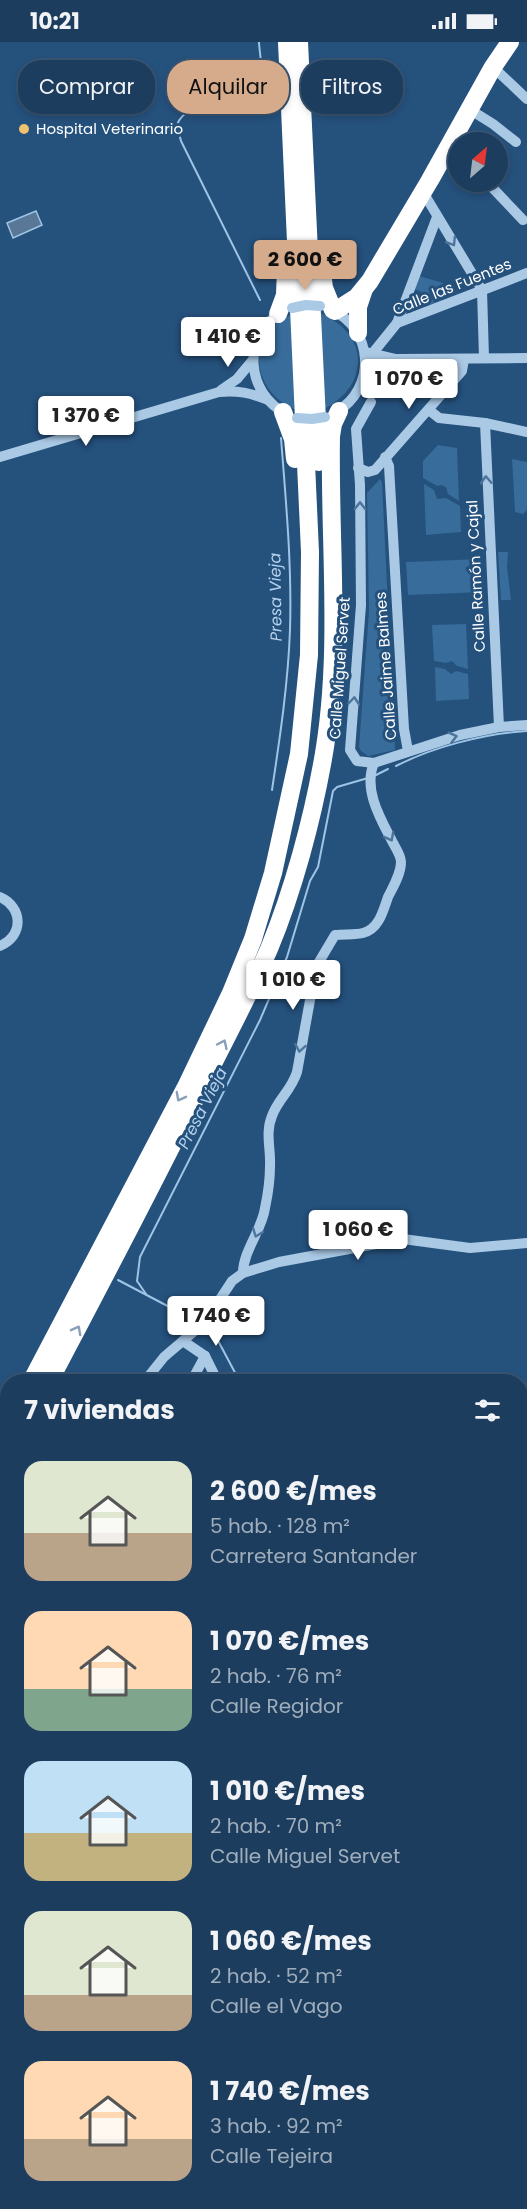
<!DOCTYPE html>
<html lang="es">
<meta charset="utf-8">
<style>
:root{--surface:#1c3d5e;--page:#294867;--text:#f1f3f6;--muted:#a0aebc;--line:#3a5673;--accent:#d6ab8b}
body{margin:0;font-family:Poppins,sans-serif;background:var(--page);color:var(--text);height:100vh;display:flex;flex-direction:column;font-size:22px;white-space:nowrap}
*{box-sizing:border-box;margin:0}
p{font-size:20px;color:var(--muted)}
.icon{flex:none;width:33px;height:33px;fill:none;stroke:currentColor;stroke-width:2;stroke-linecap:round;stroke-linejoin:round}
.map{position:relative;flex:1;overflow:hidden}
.panel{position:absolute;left:0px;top:1332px;width:528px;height:836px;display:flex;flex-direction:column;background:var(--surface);border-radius:24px 24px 0 0;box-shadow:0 3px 9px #0003,0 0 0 2px var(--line)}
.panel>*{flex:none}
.hud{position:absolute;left:18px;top:18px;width:492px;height:54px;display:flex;gap:12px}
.needle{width:39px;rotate:28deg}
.tools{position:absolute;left:448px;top:90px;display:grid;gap:12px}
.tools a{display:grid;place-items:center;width:60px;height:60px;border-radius:50%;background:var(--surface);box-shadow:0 3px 9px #0003,0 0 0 2px var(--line);font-size:30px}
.price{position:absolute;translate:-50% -51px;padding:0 14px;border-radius:6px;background:#fff;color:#222;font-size:20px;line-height:39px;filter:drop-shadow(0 2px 3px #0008)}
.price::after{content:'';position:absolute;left:50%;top:36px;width:18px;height:14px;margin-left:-9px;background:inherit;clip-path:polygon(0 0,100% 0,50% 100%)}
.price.on{background:var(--accent);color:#111}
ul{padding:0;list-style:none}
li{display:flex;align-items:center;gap:18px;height:150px;padding:0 24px}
li span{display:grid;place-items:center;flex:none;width:168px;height:120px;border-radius:18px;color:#555}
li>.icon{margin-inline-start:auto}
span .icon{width:72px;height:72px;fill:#fffc;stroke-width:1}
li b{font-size:26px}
h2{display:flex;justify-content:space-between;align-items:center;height:72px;padding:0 24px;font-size:26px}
.pill{padding:0 21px;border-radius:24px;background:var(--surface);box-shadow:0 3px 9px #0003,0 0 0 2px var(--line);font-size:21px;line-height:54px}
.pill.on{background:var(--accent);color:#111}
.status{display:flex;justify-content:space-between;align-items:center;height:42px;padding:0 30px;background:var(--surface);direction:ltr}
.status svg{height:16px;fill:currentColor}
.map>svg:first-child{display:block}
.green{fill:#386c9b}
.water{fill:#597898;stroke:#9ec4e6;stroke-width:1.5}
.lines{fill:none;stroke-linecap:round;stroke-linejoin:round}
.stream{stroke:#9ec4e6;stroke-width:2}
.canal{stroke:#597898;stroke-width:9}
.river{stroke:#597898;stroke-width:15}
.minor{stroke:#aac9e5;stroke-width:10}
.highway{stroke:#fff;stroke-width:18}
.minor-bridge{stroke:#aac9e5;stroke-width:10}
.oneway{stroke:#4d759c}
.oneway2{stroke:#879fb8}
.poi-dot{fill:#efc26f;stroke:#25517d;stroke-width:2}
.labels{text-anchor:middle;stroke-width:6;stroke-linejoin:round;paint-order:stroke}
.poi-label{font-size:15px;fill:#fff;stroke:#25517d;text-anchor:start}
.street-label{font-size:15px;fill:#fff;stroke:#25517d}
.water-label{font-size:16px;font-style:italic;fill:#b5d2ed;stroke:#25517d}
</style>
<div class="status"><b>10:21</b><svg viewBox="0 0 49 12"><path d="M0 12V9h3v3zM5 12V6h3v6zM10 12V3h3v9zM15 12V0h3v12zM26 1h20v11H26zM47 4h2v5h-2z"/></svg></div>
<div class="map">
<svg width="527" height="2167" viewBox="0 0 527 2167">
<rect width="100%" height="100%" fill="#25517d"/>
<g class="green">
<polygon points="419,234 443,241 441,258 429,263 424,251 414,247"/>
<path d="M320,271C369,292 371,342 324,367Z"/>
<path d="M294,272L297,368C250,351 244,289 294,272Z"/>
<polygon points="438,403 457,406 459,459 448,452 446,445 441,443 437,444 423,436 423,419"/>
<polygon points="512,417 527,420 527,468 523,472 515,470"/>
<polygon points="380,437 382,440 395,708 368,714 361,709 359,705 369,569 367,451"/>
<polygon points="424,442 434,448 437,457 446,456 460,464 461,490 426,493"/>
<polygon points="498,510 508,510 507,525 511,558 501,558"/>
<polygon points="481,517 483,550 408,553 406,520"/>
<polygon points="466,582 468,627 457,624 452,619 446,621 434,619 432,583"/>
<polygon points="435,625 445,627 451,632 456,629 468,632 469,657 436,659"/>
<polygon points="527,1544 527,1585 521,1593 521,1547"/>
</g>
<g class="water">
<polygon points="36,169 42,183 13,196 7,181"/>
<polygon points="203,292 206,300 190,305 188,297"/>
<polygon points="7,2061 7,2086 0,2089 0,2065"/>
</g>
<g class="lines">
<g class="stream">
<path d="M259,0C259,7 263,28 261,32C254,62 187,53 177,83L181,99L260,258"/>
<path d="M396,724C433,705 486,691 527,689"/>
<polyline points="374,734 388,727"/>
<path d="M272,748C280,695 288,642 290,588C292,524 286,460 281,396"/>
<polyline points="118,1238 198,1280"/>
<polyline points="146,1252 137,1239 140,1215 260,978 287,915 310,839 318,825 333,749 337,745 368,736"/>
<polyline points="206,1284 215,1293 240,1340"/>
</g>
<g class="canal">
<polyline points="520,1542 527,1538"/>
<polyline points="0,1766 8,1760"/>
</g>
<polyline class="river" points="520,1729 527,1725"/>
<g class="minor">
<polyline points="493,25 527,57"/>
<polyline points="469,67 493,82 516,100"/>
<polyline points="487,140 523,178"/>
<polyline points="423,150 482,248 484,316"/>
<path d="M331,268C374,286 377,347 336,370"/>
<path d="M281,271C241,293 246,353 287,372"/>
<polyline points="397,281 437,175"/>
<polyline points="366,310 396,317 527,316"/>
<polyline points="366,315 372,312 397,281 527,231"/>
<polyline points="221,348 237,337 252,319"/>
<polyline points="359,348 384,333 420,319"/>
<polyline points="371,360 356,387 360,443 361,563 350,708 357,719 374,721 460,693 499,685 527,683"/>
<polyline points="429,368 439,376 485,381 527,390"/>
<polyline points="485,381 499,685"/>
<path d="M0,415L219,350C237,348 251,351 268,358"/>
<polyline points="385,415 389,424 404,687 408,709"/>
<polyline points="358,426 368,430 375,428 462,329 464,317"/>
<path d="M0,855C23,865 24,894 0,904"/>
<path d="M243,1231C243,1209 262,1188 265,1166C268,1152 270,1138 270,1124C271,1107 265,1091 272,1074C278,1057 291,1049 297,1030L316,925L335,893C344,892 356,893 363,891C379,887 383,869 388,855C393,845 401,832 401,820C401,813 395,805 392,799C380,776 363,747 374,721"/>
<polyline points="183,1299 205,1314 218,1340"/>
<polyline points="144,1340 164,1315 205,1280 232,1239 243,1231 279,1220 403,1197 470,1206 527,1201"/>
<polyline points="191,1340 205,1314"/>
<polyline points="0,1564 8,1554"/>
<polyline points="0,1663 8,1664"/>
<polyline points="520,1796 527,1799"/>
<polyline points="0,2024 8,2020"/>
</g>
<g class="highway">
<polyline points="299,0 319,420"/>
<polyline points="321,221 324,246 333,268"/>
<polyline points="335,269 357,255 370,239 430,138 493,25 510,0"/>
<polyline points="278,272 285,253 286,226"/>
<polyline points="358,291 358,265 364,247"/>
<polyline points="283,370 293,397 295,417"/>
<polyline points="31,1340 187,1043 231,951 253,897 273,831 299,712 309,613 310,510 287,0"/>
<path d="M49,1340C101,1241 153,1143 202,1043C225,998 249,953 269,907C293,849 312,779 323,717C342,610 329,502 331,394L333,382L339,369"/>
<polyline points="0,1400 8,1385"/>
<polyline points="0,1435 8,1420"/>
</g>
<g class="minor-bridge">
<polyline points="292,266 306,263 320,264"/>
<polyline points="297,376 312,377 325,375"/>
</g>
</g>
<defs><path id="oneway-chevron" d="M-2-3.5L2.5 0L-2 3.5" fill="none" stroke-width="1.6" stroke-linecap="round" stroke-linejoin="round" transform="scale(1.5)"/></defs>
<g class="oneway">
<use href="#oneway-chevron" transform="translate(452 200) rotate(58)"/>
<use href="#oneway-chevron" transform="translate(486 438) rotate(-93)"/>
<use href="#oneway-chevron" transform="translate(360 464) rotate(-90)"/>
<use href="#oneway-chevron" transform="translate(354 659) rotate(-85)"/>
<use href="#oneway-chevron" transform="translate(453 695) rotate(-15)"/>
<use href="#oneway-chevron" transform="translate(390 795) rotate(62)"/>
<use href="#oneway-chevron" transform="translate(300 1006) rotate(100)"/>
<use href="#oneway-chevron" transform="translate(257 1191) rotate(111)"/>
</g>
<g class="oneway2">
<use href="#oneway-chevron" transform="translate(223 1002) rotate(-65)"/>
<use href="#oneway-chevron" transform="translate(180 1055) rotate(118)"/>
<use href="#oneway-chevron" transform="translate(77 1288) rotate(-62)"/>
</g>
<circle class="poi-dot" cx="24" cy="87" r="6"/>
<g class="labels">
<g class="poi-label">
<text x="36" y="92">Hospital Veterinario</text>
</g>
<g class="street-label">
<text transform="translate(452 245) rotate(-22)" y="5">Calle las Fuentes</text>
<text transform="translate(476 534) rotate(-93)" y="5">Calle Ramón y Cajal</text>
<text transform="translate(386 624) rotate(-94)" y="5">Calle Jaime Balmes</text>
<text transform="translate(340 626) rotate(-86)" y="5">Calle Miguel Servet</text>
</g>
<g class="water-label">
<text transform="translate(275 555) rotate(-91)" y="6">Presa Vieja</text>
<text transform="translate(202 1066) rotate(-63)" y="6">Presa Vieja</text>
</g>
</g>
</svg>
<div class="tools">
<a><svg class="needle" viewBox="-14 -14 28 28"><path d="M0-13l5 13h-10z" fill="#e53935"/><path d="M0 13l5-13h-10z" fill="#a0aebc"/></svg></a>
</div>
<b class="price on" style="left:305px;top:249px">2 600 €</b>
<b class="price" style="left:228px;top:326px">1 410 €</b>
<b class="price" style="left:409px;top:368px">1 070 €</b>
<b class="price" style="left:86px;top:405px">1 370 €</b>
<b class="price" style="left:293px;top:969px">1 010 €</b>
<b class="price" style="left:358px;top:1219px">1 060 €</b>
<b class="price" style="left:216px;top:1305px">1 740 €</b>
<div class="hud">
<a class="pill">Comprar</a>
<a class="pill on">Alquilar</a>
<a class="pill">Filtros</a>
</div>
<section class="panel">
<h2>7 viviendas<svg class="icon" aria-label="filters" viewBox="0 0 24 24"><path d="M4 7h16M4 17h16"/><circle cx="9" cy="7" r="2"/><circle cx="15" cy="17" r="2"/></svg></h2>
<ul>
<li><span style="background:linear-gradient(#dfe7d0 60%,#b9a48a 0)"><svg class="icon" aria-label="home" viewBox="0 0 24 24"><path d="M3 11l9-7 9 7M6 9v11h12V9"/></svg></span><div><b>2 600 €/mes</b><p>5 hab. · 128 m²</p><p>Carretera Santander</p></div></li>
<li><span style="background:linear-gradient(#ffd9b3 65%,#7fa58c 0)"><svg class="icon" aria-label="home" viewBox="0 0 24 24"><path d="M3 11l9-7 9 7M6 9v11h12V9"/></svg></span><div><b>1 070 €/mes</b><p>2 hab. · 76 m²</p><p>Calle Regidor</p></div></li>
<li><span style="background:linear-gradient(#bfe0f5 60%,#c2b280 0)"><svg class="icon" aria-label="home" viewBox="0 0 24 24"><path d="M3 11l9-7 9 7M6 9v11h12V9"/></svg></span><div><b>1 010 €/mes</b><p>2 hab. · 70 m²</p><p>Calle Miguel Servet</p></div></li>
<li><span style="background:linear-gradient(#dfe7d0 70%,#b9a48a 0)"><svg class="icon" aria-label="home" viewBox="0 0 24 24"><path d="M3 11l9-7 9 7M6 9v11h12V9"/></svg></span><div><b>1 060 €/mes</b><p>2 hab. · 52 m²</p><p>Calle el Vago</p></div></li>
<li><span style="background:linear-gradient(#ffd9b3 65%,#b9a48a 0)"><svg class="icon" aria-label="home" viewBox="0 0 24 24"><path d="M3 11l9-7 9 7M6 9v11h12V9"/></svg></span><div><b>1 740 €/mes</b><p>3 hab. · 92 m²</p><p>Calle Tejeira</p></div></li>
</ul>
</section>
</div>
